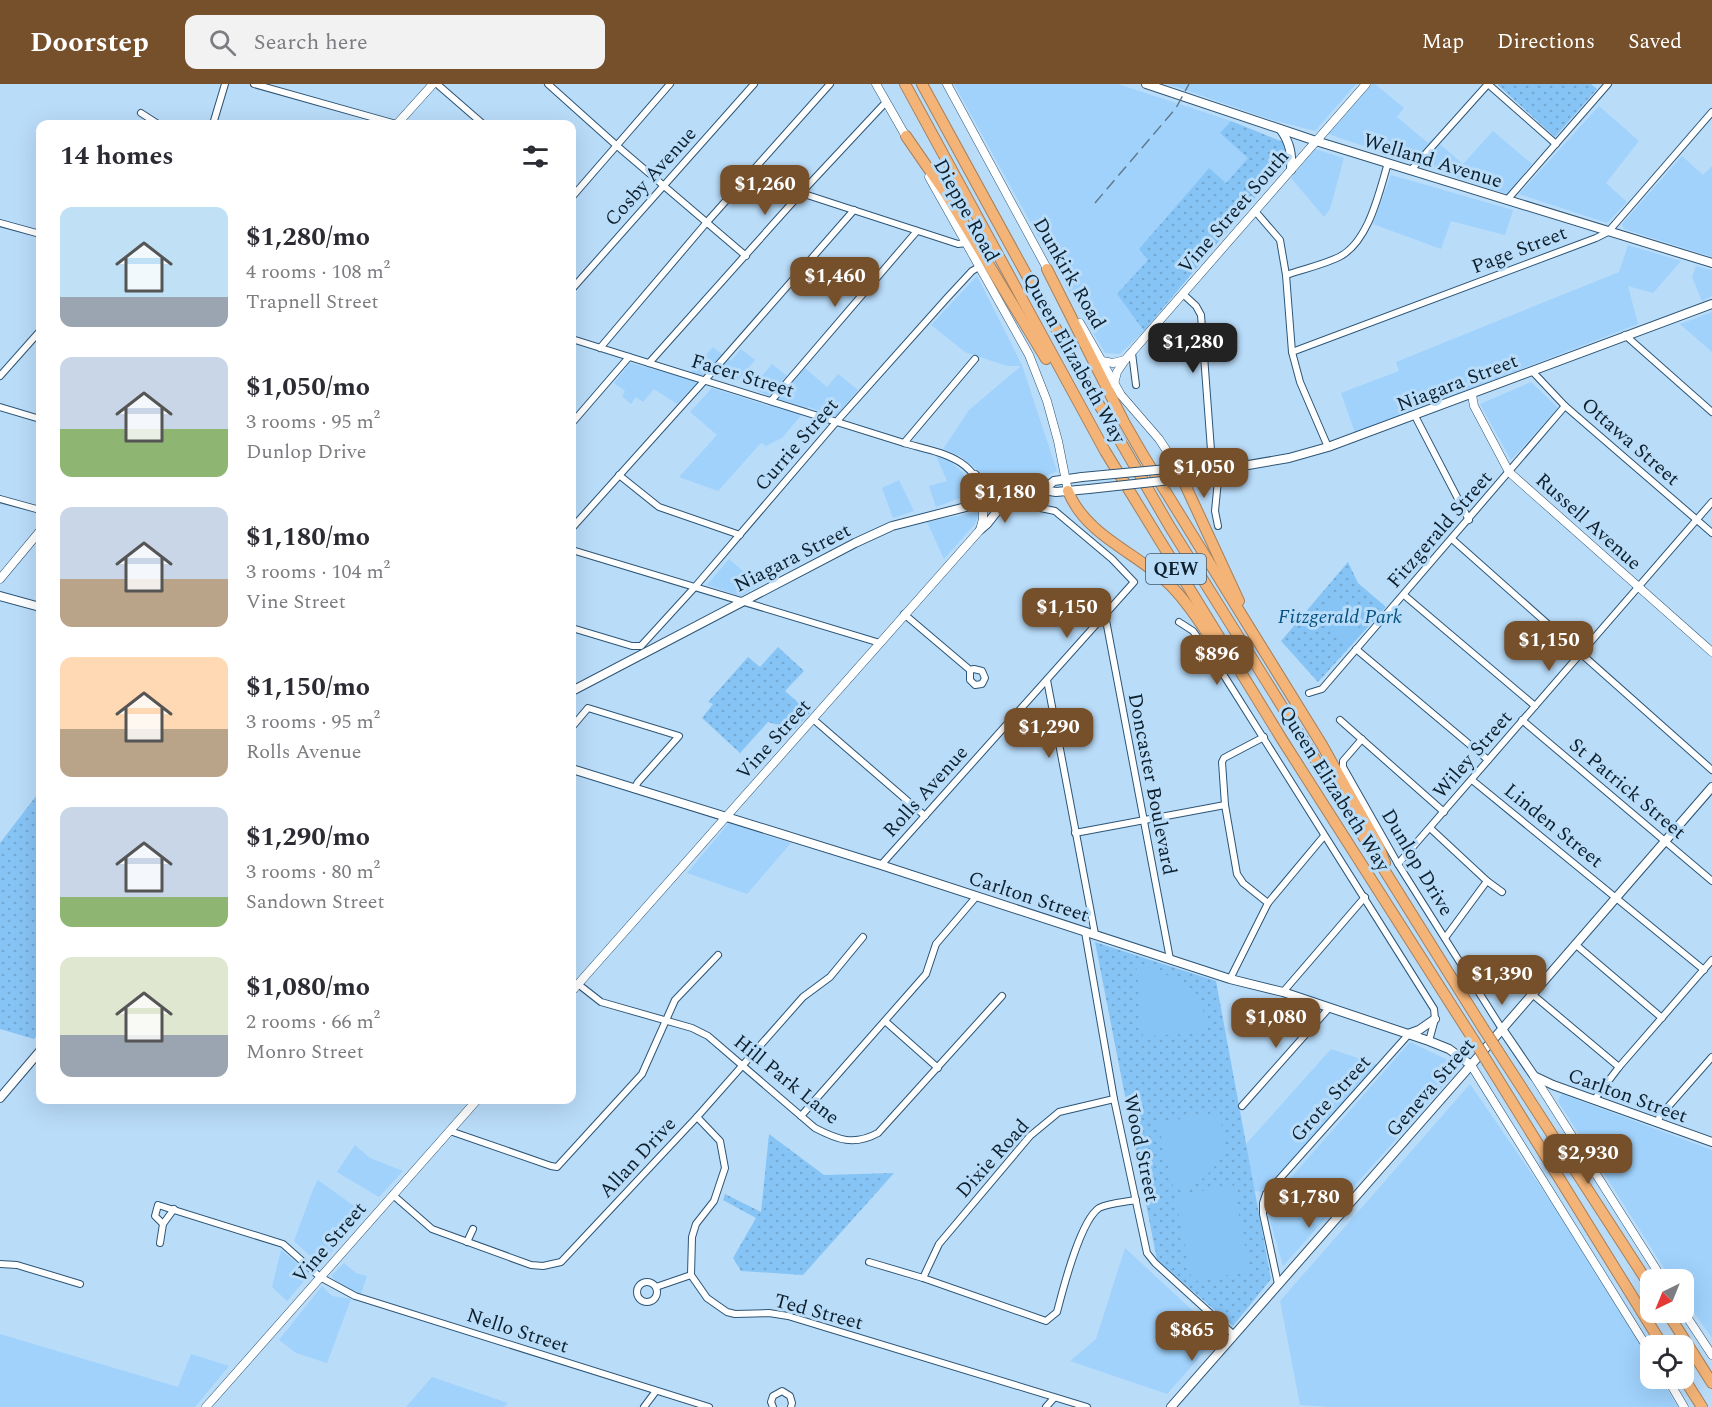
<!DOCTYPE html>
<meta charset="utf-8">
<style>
:root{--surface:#fff;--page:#f2f2f3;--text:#2b2b33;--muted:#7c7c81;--accent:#75502b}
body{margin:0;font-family:Spectral,serif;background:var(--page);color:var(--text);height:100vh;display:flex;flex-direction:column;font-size:22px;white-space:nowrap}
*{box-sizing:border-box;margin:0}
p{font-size:20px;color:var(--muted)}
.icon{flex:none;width:33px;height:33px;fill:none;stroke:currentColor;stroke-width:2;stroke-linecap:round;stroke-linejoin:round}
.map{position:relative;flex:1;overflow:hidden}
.side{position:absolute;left:36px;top:36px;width:540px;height:984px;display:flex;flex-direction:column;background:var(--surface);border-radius:12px;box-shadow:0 6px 24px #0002}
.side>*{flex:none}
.needle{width:39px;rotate:223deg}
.tools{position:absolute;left:1640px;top:1185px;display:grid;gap:12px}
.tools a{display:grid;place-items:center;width:54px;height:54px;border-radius:12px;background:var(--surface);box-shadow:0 6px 24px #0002;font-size:30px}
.price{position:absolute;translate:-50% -51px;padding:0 14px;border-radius:12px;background:var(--accent);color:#fff;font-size:20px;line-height:39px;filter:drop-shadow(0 2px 3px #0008)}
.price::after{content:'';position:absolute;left:50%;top:36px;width:18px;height:14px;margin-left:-9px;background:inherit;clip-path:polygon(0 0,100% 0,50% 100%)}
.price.on{background:#222;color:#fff}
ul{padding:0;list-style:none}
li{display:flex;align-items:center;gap:18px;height:150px;padding:0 24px}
li span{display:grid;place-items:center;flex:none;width:168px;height:120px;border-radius:12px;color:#555}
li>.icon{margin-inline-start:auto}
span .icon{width:72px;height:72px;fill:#fffc;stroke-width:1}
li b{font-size:26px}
h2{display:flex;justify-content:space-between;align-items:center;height:72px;padding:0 24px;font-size:26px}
header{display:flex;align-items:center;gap:36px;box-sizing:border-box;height:84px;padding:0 30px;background:var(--accent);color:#fff}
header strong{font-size:28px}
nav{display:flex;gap:33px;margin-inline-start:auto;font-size:21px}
.search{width:420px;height:54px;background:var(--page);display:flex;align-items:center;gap:15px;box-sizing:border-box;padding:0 21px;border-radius:12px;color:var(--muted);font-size:22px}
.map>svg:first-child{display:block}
.built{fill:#a0d2fc}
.grass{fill:url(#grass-dots)}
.garden{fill:#87c4f6}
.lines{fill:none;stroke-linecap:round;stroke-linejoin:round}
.minor-casing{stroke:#2d5575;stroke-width:8}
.tertiary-casing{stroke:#2d5575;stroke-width:9}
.secondary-casing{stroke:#2d5575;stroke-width:10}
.motorway-casing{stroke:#a4805d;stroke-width:12}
.minor{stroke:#fff;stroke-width:6}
.tertiary{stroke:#fff;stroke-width:8}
.secondary{stroke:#fff;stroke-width:8}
.motorway{stroke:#f4b477;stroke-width:10}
.rail{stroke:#617b8f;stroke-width:1.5;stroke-dasharray:12 6;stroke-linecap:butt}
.secondary-bridge-casing{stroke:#2d5575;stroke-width:10;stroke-linecap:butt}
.motorway-bridge-casing{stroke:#a4805d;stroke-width:12;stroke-linecap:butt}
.secondary-bridge{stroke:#fff;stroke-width:8}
.motorway-bridge{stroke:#f4b477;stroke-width:10}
.labels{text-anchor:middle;stroke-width:6;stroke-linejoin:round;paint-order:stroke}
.shield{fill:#b9dcf9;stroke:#42586a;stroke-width:1.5}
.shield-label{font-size:18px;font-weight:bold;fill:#0f202d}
.street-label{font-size:20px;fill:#0f202d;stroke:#b9dcf9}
.park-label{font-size:20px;font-style:italic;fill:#065281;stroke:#b9dcf9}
</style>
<header>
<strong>Doorstep</strong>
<div class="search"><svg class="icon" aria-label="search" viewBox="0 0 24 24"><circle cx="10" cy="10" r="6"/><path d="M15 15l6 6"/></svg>Search here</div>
<nav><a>Map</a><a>Directions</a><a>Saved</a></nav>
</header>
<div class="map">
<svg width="1712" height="1323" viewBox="0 0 1712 1323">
<defs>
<pattern id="grass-dots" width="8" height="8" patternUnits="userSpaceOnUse" patternTransform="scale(1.5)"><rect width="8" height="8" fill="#87c4f6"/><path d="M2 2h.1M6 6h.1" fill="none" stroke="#73a8d3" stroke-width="1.8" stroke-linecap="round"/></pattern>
</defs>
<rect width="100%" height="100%" fill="#b9dcf9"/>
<g class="built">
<polygon points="954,0 1118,0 1231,37 1221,50 1249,74 1226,99 1208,85 1139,165 1149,176 1117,210 1144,247 1120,270 1105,269 1055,183"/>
<polygon points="1168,0 1356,0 1315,47 1269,35"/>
<polygon points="1372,0 1375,0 1404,24 1397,33 1428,59 1433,54 1463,80 1493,47 1532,80 1507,110 1328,50"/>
<polygon points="1599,22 1639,57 1606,99 1627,118 1607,139 1519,110"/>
<polygon points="1315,65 1344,74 1330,125 1324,133 1291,94"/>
<polygon points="1682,72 1703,91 1712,82 1712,173 1624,145 1622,140"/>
<polygon points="1391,91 1513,126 1505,151 1451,137 1441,165 1373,140"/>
<polygon points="1628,161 1681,177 1653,209 1628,202 1638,240 1355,349 1341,309 1399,287 1396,278 1619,188"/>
<polygon points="1696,182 1712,186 1712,212 1702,217 1692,193"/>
<polygon points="977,192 1022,281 1057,387 1039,395 992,398 960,372 943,365 969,326 1021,282 1007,282 965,268 931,241"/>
<polygon points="1712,228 1712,268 1680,240"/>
<polygon points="713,263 731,277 741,265 755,276 736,298 705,289 677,320 654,305 643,318 636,313 631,320 622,312 625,307 614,299 630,279 686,294"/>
<polygon points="772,280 787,292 769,312 752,304"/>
<polygon points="805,284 827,303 838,290 858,306 836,332 808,323 782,354 766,362 761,359 718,407 679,393 717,351 690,328 712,304 769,322"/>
<polygon points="1531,298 1558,324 1511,376 1480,320"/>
<polygon points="936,372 949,376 962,388 974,409 936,423 929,402 947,397"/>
<polygon points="899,396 914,427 893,434 882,404"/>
<polygon points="977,428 979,430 975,440 944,475 927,438"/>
<polygon points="729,475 759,501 740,512 707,501"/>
<polygon points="729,739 791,759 747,810 687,789"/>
<polygon points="1410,958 1456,980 1454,990 1283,1182 1266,1122"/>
<polygon points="1331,965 1378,981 1264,1108 1254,1107 1246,1060"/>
<polygon points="1470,1000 1558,1128 1650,1277 1650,1294 1661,1295 1678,1323 1329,1323 1300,1321 1280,1217"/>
<polygon points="1562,1010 1712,1066 1712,1254 1683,1213 1683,1196 1671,1195 1558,1017"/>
<polygon points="355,1061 370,1074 403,1087 379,1113 337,1088"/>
<polygon points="318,1096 365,1130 320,1181 294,1157 314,1103"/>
<polygon points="1125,1164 1219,1251 1167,1310 1070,1277 1096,1255"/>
<polygon points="281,1166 310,1190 287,1217 272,1203"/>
<polygon points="344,1179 356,1189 367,1192 361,1210 342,1202 331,1192"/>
<polygon points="322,1202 332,1212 351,1215 327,1279 296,1269 279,1256"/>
<polygon points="0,1250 178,1303 191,1270 229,1282 195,1323 0,1323"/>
<polygon points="432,1293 508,1319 504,1323 406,1323"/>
</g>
<g class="grass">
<polygon points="1499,0 1591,0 1597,5 1555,53 1498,1"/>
<polygon points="1231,37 1283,58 1288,74 1144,247 1117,210 1148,176 1139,165 1209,84 1226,99 1248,74 1220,49"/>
<polygon points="1348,478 1358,499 1386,523 1318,598 1281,557"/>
<polygon points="778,563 804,587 785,607 810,629 794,646 768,638 740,669 702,634 713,620 708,618 748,573 760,583"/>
<polygon points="40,707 40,948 34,955 0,945 0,759"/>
<polygon points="1095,858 1216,897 1271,1195 1233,1242 1157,1176"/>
<polygon points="769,1050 824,1091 894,1089 803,1191 741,1187 733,1174 756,1134 723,1116 725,1110 761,1128"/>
</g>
<g class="garden">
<path d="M1334,512L1366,531L1349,561C1321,545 1319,539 1334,512Z"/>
<path d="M1136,879C1157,887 1182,894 1197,912C1204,922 1205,937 1207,949L1143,952Z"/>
<polygon points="1220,1028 1224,1061 1218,1079 1206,1092 1193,1102 1174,1106 1158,1039"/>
<polygon points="1233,1101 1250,1187 1192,1198 1175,1112"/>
</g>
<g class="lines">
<g class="minor-casing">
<g id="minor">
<polyline points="254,0 396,40"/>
<polyline points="437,0 483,40"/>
<polyline points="548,0 616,61 746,172"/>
<polyline points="1488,0 1556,60"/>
<polyline points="141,29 158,40"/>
<polyline points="213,40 225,0"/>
<polyline points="1411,86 1488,0"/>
<polyline points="801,109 958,160 966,159"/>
<polyline points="572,113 670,0"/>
<polyline points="1507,116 1608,0"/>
<polyline points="1255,127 1280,156 1286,191 1292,268 1300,298 1328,363"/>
<polyline points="0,139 40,150"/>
<path d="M1286,191C1303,185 1323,181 1339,173C1369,158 1379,108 1388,79"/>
<polyline points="572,205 754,0"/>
<polyline points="1183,210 1196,222 1201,231 1211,366"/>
<polyline points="1625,251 1712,328"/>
<path d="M572,255L904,359C939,369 979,373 983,418"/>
<polyline points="600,264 707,138 830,0"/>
<polyline points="1292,268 1596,154 1608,148 1712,28"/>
<polyline points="1132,269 1136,301"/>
<polyline points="649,279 801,109 886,18"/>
<polyline points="1532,287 1565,322 1712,449"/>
<polyline points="0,292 40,247"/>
<polyline points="771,317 917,147"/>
<polyline points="0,323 40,335"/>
<polyline points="1415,332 1469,436"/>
<polyline points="572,339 629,273"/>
<polyline points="904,359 975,275"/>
<polyline points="619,391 659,423 740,451"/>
<polyline points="0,415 40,426"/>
<polyline points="1218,442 1215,427 1219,386"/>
<polyline points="572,444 705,296 854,126"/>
<polyline points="1452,455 1712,686"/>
<polyline points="572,466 880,559"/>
<polyline points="1404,511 1535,622"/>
<polyline points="904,530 970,586 970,596 975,601 982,600 985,594 982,587 974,585 970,586"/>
<polyline points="1105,531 1170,875"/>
<polyline points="1179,538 1193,547 1218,582 1434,925 1435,935 1429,957"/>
<polyline points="572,544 632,562 641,562 694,504 837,337 947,214 972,187 979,183"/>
<polyline points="1356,565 1488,676"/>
<polyline points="1047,596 1095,850"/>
<polyline points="1309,609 1322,605 1565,322"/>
<polyline points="813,635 925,732"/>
<polyline points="1340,636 1444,728"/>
<polyline points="1522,636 1712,797"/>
<polyline points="572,643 588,624 679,652 638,698 634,705"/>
<polyline points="1264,653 1224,674 1222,678 1225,721 1237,790 1243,799 1268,819"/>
<polyline points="1362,655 1343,677 1343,683 1398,780 1502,945"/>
<polyline points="1472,696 1704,886"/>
<polyline points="1430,744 1487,797 1502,808"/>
<polyline points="1075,749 1225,721"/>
<polyline points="1398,780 1712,418"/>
<polyline points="881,781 1134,498 1112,475 1055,427 1026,421 1030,408"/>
<polyline points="1085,848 1114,1015 1147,1169 1155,1179 1234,1251"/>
<polyline points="1445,854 1487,797"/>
<polyline points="1575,860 1662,934"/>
<polyline points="1230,895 1268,819 1324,752"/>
<path d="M578,900L601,918L692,944L708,952L815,1044C838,1056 854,1062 878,1049L1002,912"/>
<polyline points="1283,908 1365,813"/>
<polyline points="1532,910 1619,983"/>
<polyline points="885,937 938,984"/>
<polyline points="1594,1016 1619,983 1712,876"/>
<polyline points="1242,1022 1329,924"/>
<polyline points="801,1032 926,890 936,860 976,813"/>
<polyline points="697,1033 720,1057 725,1084 714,1117 696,1140 692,1153 691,1191 707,1214 727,1228 735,1230 769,1229 788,1232 1087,1323"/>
<polyline points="1657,1039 1660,1032 1712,973"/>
<polyline points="450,1047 551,1082 557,1083 642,990 675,916 718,871"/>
<polyline points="393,1111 432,1145 531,1181 543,1182 561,1178 697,1033 803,913 830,893 863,853"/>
<polyline points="163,1140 155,1132 158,1121 283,1160 320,1193 355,1212 709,1323"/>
<polyline points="467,1158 473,1145"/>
<polyline points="160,1159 163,1140 174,1125"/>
<path d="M869,1178L923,1194L1046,1237L1057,1228C1063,1205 1080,1137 1099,1124C1108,1119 1125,1118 1136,1116"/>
<polyline points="0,1180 17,1181 80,1200"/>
<polyline points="923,1194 939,1160 1030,1052 1059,1028 1114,1015"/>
<circle cx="647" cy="1208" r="10"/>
<polyline points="1278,1200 1263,1130 1263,1119 1266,1110 1408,951"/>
<polyline points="656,1203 691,1191"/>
<polyline points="644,1323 656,1307"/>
<polyline points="773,1323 771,1318 773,1312 782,1307 790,1312 792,1319 791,1323"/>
<polyline points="1046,1323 1054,1314"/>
</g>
</g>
<g class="tertiary-casing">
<g id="tertiary">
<polyline points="876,0 908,56"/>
<polyline points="947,0 1049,188"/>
<polyline points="397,40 433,0"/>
<polyline points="929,93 1029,271 1047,317 1058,357 1068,407"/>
<polyline points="1080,239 1121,311 1159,355 1178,384"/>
<polyline points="1102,277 1113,279 1125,276"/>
<polyline points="1114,300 1117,288 1125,276 1366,0"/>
<polyline points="1472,311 1474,322 1509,388 1712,568"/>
<polyline points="0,495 40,447"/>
<polyline points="572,907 980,446 983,435 983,418"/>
<polyline points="1471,981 1650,1268"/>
<polyline points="1534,992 1663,1196"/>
<polyline points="1683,1227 1712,1271"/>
<polyline points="1667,1294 1684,1323"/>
<polyline points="206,1323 477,1016"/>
</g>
</g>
<g class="secondary-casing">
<g id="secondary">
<polyline points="1146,0 1316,57 1712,179"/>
<path d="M1281,46C1290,59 1292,70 1291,86"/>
<polyline points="1167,385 1178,384 1208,388"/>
<polyline points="975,391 982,398 1009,412"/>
<polyline points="1178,395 1200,392 1208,388 1289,374 1328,363 1712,220"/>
<polyline points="1043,406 1054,397 1082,393"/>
<polyline points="980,446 987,440 1009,412"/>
<polyline points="0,512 40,523"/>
<polyline points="572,607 855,459 892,442 997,415 1043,406 1056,408 1089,405"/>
<polyline points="572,685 881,781 1230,895 1283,908 1429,957 1449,965 1471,981"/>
<polyline points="1502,945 1534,992 1553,1001 1712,1058"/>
<polyline points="1408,950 1419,946 1435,935"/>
<polyline points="0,1014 40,967"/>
<polyline points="1171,1323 1471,981 1712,703"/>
</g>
</g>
<g class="motorway-casing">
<g id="motorway">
<polyline points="905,0 1105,367 1283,657 1473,955"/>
<polyline points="922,0 1072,274 1170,443 1483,944"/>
<polyline points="906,52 946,110 1046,275"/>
<polyline points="1047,185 1124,338 1143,371 1322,661 1379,763 1385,779"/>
<polyline points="1182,394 1239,517"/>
<path d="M1068,407C1086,452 1136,468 1169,500C1187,517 1200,539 1214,559"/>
<polyline points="1498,967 1650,1202"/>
<polyline points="1488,979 1663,1262"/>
<polyline points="1667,1228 1712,1299"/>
<polyline points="1683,1293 1702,1323"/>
</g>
</g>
<use href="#minor" class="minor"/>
<use href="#tertiary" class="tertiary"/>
<use href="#secondary" class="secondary"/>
<use href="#motorway" class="motorway"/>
<polyline class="rail" points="1095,119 1176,24 1189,0"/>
<g class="secondary-bridge-casing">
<g id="secondary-bridge">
<polyline points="1082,393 1167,385"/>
<polyline points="1089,405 1171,396"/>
</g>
</g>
<g class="motorway-bridge-casing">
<g id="motorway-bridge">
<polyline points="1483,944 1498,967"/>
<polyline points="1473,955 1488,979"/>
</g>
</g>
<use href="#secondary-bridge" class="secondary-bridge"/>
<use href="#motorway-bridge" class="motorway-bridge"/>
</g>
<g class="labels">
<rect class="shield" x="1146" y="470" width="60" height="30" rx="4.5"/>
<g class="shield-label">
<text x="1176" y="491">QEW</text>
</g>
<g class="street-label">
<text transform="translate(1433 76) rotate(17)" y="7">Welland Avenue</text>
<text transform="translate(650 92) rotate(-48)" y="7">Cosby Avenue</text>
<text transform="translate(967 126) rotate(61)" y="7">Dieppe Road</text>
<text transform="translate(1233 127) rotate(-49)" y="7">Vine Street South</text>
<text transform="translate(1519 165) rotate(-21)" y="7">Page Street</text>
<text transform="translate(1070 189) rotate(60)" y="7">Dunkirk Road</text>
<text transform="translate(1075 274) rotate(61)" y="7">Queen Elizabeth Way</text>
<text transform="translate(743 291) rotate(17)" y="7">Facer Street</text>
<text transform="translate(1457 298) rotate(-21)" y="7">Niagara Street</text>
<text transform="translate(1631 357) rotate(41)" y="7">Ottawa Street</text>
<text transform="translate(796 360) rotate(-49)" y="7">Currie Street</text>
<text transform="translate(1589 437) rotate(42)" y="7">Russell Avenue</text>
<text transform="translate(1439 445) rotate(-49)" y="7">Fitzgerald Street</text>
<text transform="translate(792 473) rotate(-27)" y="7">Niagara Street</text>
<text transform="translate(773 655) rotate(-48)" y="7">Vine Street</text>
<text transform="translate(1472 670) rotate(-49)" y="7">Wiley Street</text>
<text transform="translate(1153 700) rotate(79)" y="7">Doncaster Boulevard</text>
<text transform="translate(1335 704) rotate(58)" y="7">Queen Elizabeth Way</text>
<text transform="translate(1628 704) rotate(40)" y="7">St Patrick Street</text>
<text transform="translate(925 707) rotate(-48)" y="7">Rolls Avenue</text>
<text transform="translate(1554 741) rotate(39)" y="7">Linden Street</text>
<text transform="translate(1418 778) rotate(59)" y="7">Dunlop Drive</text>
<text transform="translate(1029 812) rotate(18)" y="7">Carlton Street</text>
<text transform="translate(787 995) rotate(39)" y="7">Hill Park Lane</text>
<text transform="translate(1430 1003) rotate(-49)" y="7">Geneva Street</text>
<text transform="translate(1628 1011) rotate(20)" y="7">Carlton Street</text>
<text transform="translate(1330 1014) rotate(-48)" y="7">Grote Street</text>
<text transform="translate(1142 1064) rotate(78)" y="7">Wood Street</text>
<text transform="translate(637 1073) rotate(-47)" y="7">Allan Drive</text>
<text transform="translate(992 1074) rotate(-48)" y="7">Dixie Road</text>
<text transform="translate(329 1158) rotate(-49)" y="7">Vine Street</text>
<text transform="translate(819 1227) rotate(15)" y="7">Ted Street</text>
<text transform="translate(518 1246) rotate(18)" y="7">Nello Street</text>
</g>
<g class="park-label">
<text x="1340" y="539">Fitzgerald Park</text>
</g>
</g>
</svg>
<div class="tools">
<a><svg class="needle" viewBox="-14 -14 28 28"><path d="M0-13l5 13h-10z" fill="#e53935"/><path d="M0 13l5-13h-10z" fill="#7c7c81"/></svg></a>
<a><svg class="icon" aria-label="locate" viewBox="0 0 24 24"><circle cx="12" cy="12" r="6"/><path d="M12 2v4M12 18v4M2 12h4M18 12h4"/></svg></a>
</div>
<b class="price" style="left:765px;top:132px">$1,260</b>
<b class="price" style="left:835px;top:224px">$1,460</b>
<b class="price on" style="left:1193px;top:290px">$1,280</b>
<b class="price" style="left:1204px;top:415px">$1,050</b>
<b class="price" style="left:1005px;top:440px">$1,180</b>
<b class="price" style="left:1067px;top:555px">$1,150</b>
<b class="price" style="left:1549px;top:588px">$1,150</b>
<b class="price" style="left:1217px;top:602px">$896</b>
<b class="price" style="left:1049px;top:675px">$1,290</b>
<b class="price" style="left:1502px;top:922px">$1,390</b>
<b class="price" style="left:1276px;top:965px">$1,080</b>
<b class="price" style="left:1588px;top:1101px">$2,930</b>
<b class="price" style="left:1309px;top:1145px">$1,780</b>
<b class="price" style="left:1192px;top:1278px">$865</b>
<section class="side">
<h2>14 homes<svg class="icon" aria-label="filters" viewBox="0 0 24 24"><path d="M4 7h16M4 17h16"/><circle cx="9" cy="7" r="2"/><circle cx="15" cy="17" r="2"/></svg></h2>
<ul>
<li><span style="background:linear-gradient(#bfe0f5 75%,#9aa5b1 0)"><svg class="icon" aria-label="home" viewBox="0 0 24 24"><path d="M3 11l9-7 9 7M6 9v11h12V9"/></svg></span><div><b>$1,280/mo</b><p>4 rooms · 108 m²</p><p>Trapnell Street</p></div></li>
<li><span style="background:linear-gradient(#c9d6e8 60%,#8fb573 0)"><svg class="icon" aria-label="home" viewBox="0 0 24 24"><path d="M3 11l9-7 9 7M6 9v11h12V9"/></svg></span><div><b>$1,050/mo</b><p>3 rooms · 95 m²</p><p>Dunlop Drive</p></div></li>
<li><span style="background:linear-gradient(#c9d6e8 60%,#b9a48a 0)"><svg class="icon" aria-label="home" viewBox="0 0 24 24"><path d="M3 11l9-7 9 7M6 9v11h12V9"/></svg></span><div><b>$1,180/mo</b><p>3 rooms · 104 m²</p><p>Vine Street</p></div></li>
<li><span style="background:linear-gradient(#ffd9b3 60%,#b9a48a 0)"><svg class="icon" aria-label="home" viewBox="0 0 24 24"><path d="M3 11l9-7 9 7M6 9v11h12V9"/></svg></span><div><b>$1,150/mo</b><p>3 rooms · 95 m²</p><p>Rolls Avenue</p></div></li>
<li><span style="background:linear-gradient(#c9d6e8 75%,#8fb573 0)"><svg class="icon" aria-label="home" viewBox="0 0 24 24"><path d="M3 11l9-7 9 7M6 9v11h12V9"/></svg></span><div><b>$1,290/mo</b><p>3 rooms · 80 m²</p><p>Sandown Street</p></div></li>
<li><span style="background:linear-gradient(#dfe7d0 65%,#9aa5b1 0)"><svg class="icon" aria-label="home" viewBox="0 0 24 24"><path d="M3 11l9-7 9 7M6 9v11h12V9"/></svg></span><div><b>$1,080/mo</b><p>2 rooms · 66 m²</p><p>Monro Street</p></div></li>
</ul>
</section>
</div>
